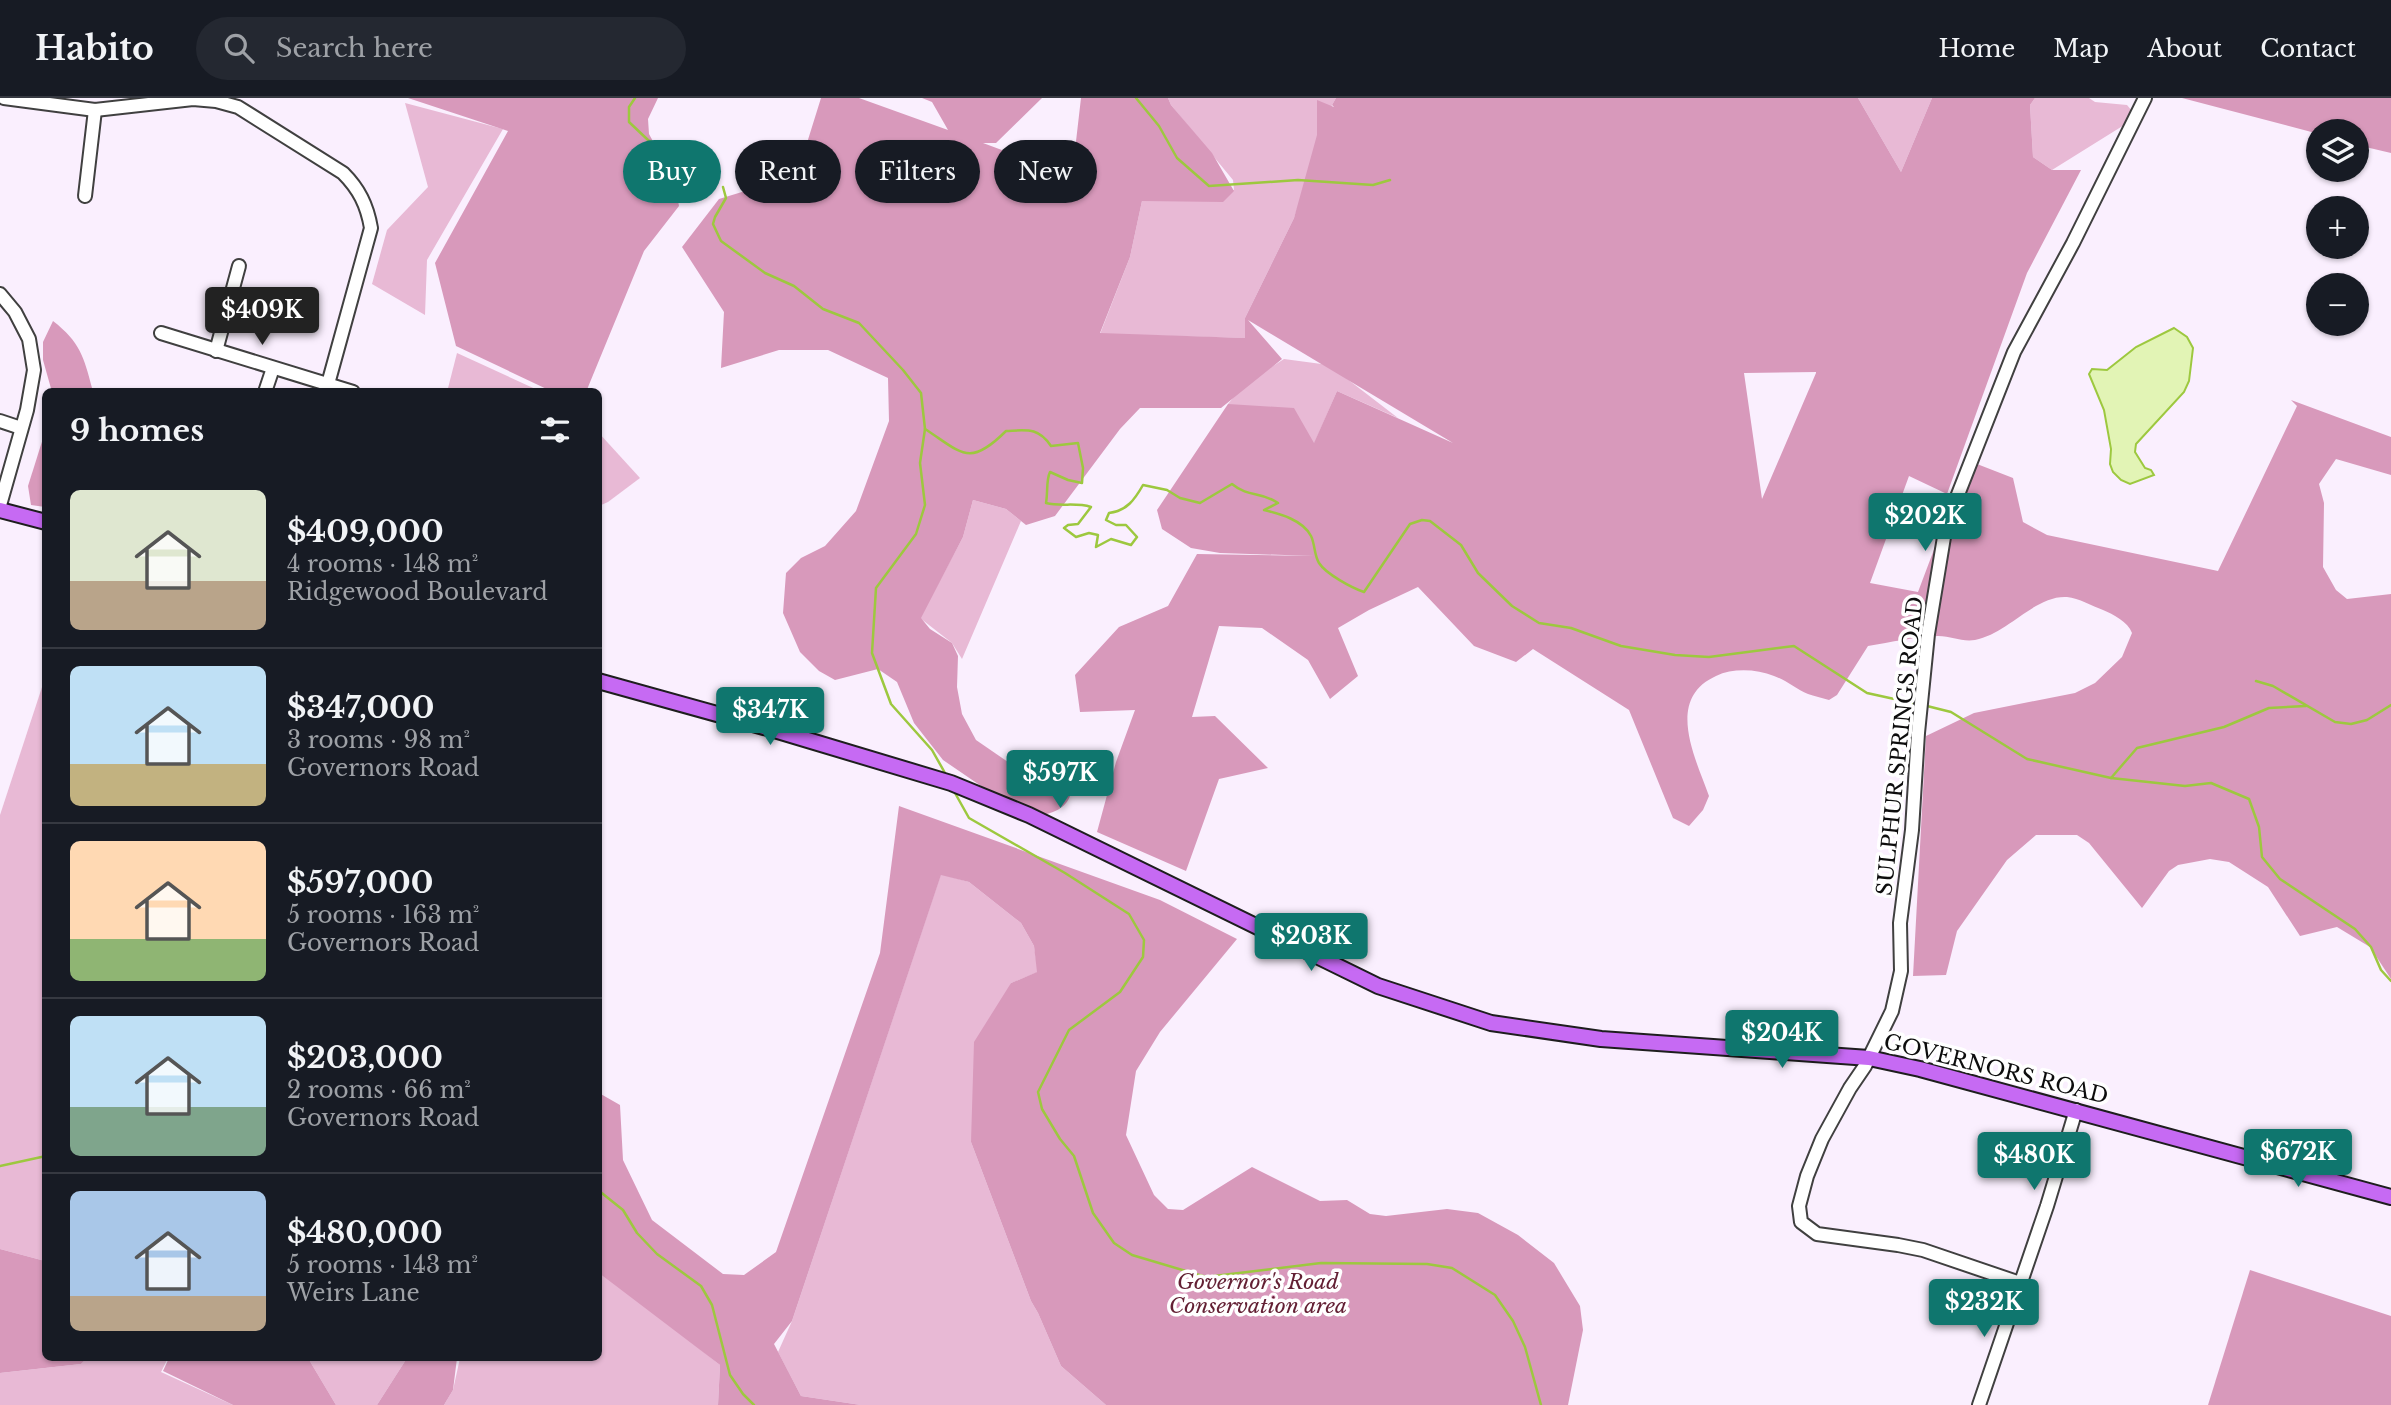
<!DOCTYPE html>
<meta charset="utf-8">
<style>
:root{--surface:#171b24;--page:#242831;--text:#f1f3f6;--muted:#9ea1a6;--line:#363941;--accent:#0f766e}
body{margin:0;font-family:"Libre Baskerville",serif;background:var(--page);color:var(--text);height:100vh;display:flex;flex-direction:column;font-size:26px;white-space:nowrap}
*{box-sizing:border-box;margin:0}
p{font-size:23px;color:var(--muted)}
.icon{flex:none;width:38px;height:38px;fill:none;stroke:currentColor;stroke-width:2;stroke-linecap:round;stroke-linejoin:round}
.map{position:relative;flex:1;overflow:hidden}
.panel{position:absolute;left:42px;top:290px;width:560px;height:973px;display:flex;flex-direction:column;background:var(--surface);border-radius:10px;box-shadow:0 2px 5px #0004}
.panel>*{flex:none}
.hud{position:absolute;left:623px;top:42px;width:665px;height:63px;display:flex;gap:14px}
.tools{position:absolute;left:2306px;top:21px;display:grid;gap:14px}
.tools a{display:grid;place-items:center;width:63px;height:63px;border-radius:50%;background:var(--surface);box-shadow:0 2px 5px #0004;font-size:35px}
.price{position:absolute;translate:-50% -60px;padding:0 16px;border-radius:7px;background:var(--accent);color:#fff;font-size:23px;line-height:46px;filter:drop-shadow(0 2px 4px #0008)}
.price::after{content:'';position:absolute;left:50%;top:42px;width:21px;height:16px;margin-left:-10px;background:inherit;clip-path:polygon(0 0,100% 0,50% 100%)}
.price.current{background:#222;color:#fff}
ul{padding:0;list-style:none}
li{display:flex;align-items:center;gap:21px;height:175px;padding:0 28px}
li+li{border-top:2px solid var(--line)}
li span{display:grid;place-items:center;flex:none;width:196px;height:140px;border-radius:10px;color:#555}
li>.icon{margin-inline-start:auto}
span .icon{width:84px;height:84px;fill:#fffc;stroke-width:1}
li b{font-size:30px}
h2{display:flex;justify-content:space-between;align-items:center;height:84px;padding:0 28px;font-size:30px}
.pill{padding:0 24px;border-radius:32px;background:var(--surface);box-shadow:0 2px 5px #0004;font-size:24px;line-height:63px}
.pill.current{background:var(--accent);color:#fff}
header{display:flex;align-items:center;gap:42px;box-sizing:border-box;height:98px;padding:0 35px;background:var(--surface);border-bottom:2px solid var(--line)}
header strong{font-size:33px}
nav{display:flex;gap:38px;margin-inline-start:auto;font-size:24px}
.search{width:490px;height:63px;background:var(--page);display:flex;align-items:center;gap:18px;box-sizing:border-box;padding:0 24px;border-radius:38px;color:var(--muted);font-size:26px}
.map>svg:first-child{display:block}
.green{fill:#e8b9d5}
.forest{fill:#d899bb;fill-rule:evenodd}
.water{fill:#e2f4b5;stroke:#9dc83f;stroke-width:2}
.lines{fill:none;stroke-linecap:round;stroke-linejoin:round}
.stream{stroke:#9dc83f;stroke-width:2.5}
.minor-casing{stroke:#404040;stroke-width:16}
.major-casing{stroke:#1e1e1e;stroke-width:18}
.minor{stroke:#fff;stroke-width:12}
.major{stroke:#c66af3;stroke-width:14}
.labels{text-anchor:middle;stroke-width:7;stroke-linejoin:round;paint-order:stroke}
.street-label{font-size:21px;fill:#0d0d0d;stroke:#fff}
.park-label{font-size:21px;font-style:italic;fill:#632034;stroke:#fff}
</style>
<header>
<strong>Habito</strong>
<div class="search"><svg class="icon" aria-label="search" viewBox="0 0 24 24"><circle cx="10" cy="10" r="6"/><path d="M15 15l6 6"/></svg>Search here</div>
<nav><a>Home</a><a>Map</a><a>About</a><a>Contact</a></nav>
</header>
<div class="map">
<svg width="2391" height="1307" viewBox="0 0 2391 1307">
<rect width="100%" height="100%" fill="#faeffe"/>
<g class="green">
<polygon points="1168,0 1336,0 1332,7 1294,120 1245,220 1245,240 1100,236 1130,159 1142,103 1234,92 1233,82 1171,7"/>
<polygon points="1858,0 1932,0 1901,74"/>
<polygon points="2035,0 2089,0 2095,4 2127,7 2137,19 2052,72 2033,59 2030,7"/>
<polygon points="405,5 503,31 427,162 425,217 372,186 387,132 428,89"/>
<polygon points="457,255 542,294 447,294"/>
<polygon points="1284,261 1329,267 1398,320 1337,293 1314,346 1228,306 1244,287"/>
<polygon points="598,334 640,380 608,404 599,408"/>
<polygon points="973,402 1006,411 1021,423 962,561 952,545 920,520 963,439"/>
<polygon points="45,580 45,1163 0,1151 0,717"/>
<polygon points="941,776 969,784 1021,825 1034,848 1038,874 1011,885 971,1044 1031,1203 1038,1215 1061,1268 1106,1307 861,1307 801,1298 778,1254 792,1223"/>
<polygon points="599,1171 720,1267 718,1307 444,1307 453,1292 460,1260 598,1260"/>
<polygon points="87,1260 168,1260 161,1274 233,1307 0,1307 0,1275 81,1266"/>
<polygon points="308,1260 407,1260 377,1307 336,1307"/>
</g>
<g class="forest">
<polygon points="408,0 658,0 648,21 649,36 674,82 679,108 644,153 586,294 553,294 456,248 435,165 508,33"/>
<path d="M821,0H859L948,32L932,4L922,0H1042L996,45H983L1072,78L1081,0H1168L1171,7L1212,55L1234,93L1223,104L1142,103L1130,159L1100,235L1245,240V220L1294,120L1317,37V2L1334,9L1332,7L1336,0H1858L1901,74L1932,0H2035L2030,7L2033,59L2052,72H2081L2027,175L1947,396L1909,378L1870,485L1918,494L1953,401L1970,367L1977,366L2013,380L2023,424L2047,437L2218,473L2297,308L2291,302L2391,339V377L2336,361L2319,386L2324,405L2323,469L2336,492L2347,501L2391,496V881L2370,849L2337,829L2300,838L2268,789L2229,764L2210,761L2178,767L2169,773L2142,810L2089,745L2077,737H2036L2007,762L1957,833L1946,877L1913,878L1926,638L1974,615L2075,595L2095,585L2122,559L2132,535C2128,524 2113,516 2103,512C2092,508 2079,500 2067,499C2035,497 2009,535 1975,542C1961,544 1952,538 1938,538C1915,539 1891,544 1868,548L1837,597L1829,602C1822,600 1814,598 1808,596C1796,591 1786,582 1774,578C1756,571 1733,570 1716,578C1665,601 1695,659 1709,698L1703,712L1689,728L1673,720L1629,612L1533,551L1516,564L1474,548L1418,489L1369,512L1338,530L1358,578L1330,601L1308,562L1262,530L1219,528L1192,619L1215,618L1268,670L1219,681L1186,773L1097,734L1116,664L1135,612L1080,614L1075,577L1119,529L1168,508L1197,456L1315,458L1220,455L1191,450L1162,431L1157,412L1228,306L1294,310L1314,345L1337,293L1453,345L1248,222L1282,261L1221,310H1140L1120,331L1055,418L1026,427L1006,411L973,402L963,439L921,520L930,531L952,545L958,558L957,589L962,616L976,642L1008,664L1070,698C1064,715 1043,717 1028,720L943,662L914,625L897,584L878,571L835,582L819,573L800,554L783,515L786,475L801,460L825,448L856,413L889,323L888,280L828,252H779L721,270L724,214L682,149L719,101L797,77ZM1816,274V275L1762,401L1744,275Z"/>
<polygon points="2182,0 2391,0 2391,55 2357,47 2357,33 2319,33 2319,36"/>
<path d="M53,223C80,244 84,259 92,290L97,294H52L43,262V244Z"/>
<polygon points="45,334 45,409 31,407 28,388"/>
<polygon points="899,708 1160,802 1237,841 1160,934 1136,973 1126,1037 1154,1097 1168,1111 1183,1112 1252,1069 1320,1103 1347,1102 1370,1116 1386,1118 1447,1111 1478,1115 1518,1137 1554,1165 1580,1208 1583,1232 1568,1307 1106,1307 1061,1268 1038,1215 1031,1203 971,1044 974,944 1011,885 1037,874 1034,848 1021,825 969,784 941,777 792,1223 774,1246 801,1298 861,1307 718,1307 720,1267 599,1175 599,995 620,1007 623,1062 652,1122 723,1176 744,1177 776,1154 880,855"/>
<polygon points="0,1151 45,1163 46,1260 87,1260 81,1266 0,1275"/>
<polygon points="2250,1172 2391,1218 2391,1307 2208,1307"/>
<polygon points="169,1260 308,1260 336,1307 233,1307 163,1273"/>
<polygon points="407,1260 457,1260 453,1292 444,1307 377,1307"/>
</g>
<polygon class="water" points="2174,230 2187,239 2193,250 2189,283 2184,294 2136,346 2135,354 2145,370 2151,372 2154,377 2130,386 2121,382 2113,374 2110,366 2111,351 2104,312 2089,276 2092,271 2107,272 2136,249"/>
<g class="lines">
<g class="stream">
<polyline points="635,0 629,9 629,24 648,42 664,50 685,57 706,76"/>
<polyline points="1136,0 1159,28 1177,60 1209,88 1298,82 1373,87 1390,82"/>
<polyline points="723,89 726,100 715,119 713,126 721,143 765,175 794,188 823,211 859,225 903,272 921,295 925,331 920,365 925,407 916,436 876,490 872,555 891,606 932,652 945,675"/>
<path d="M925,331C962,355 969,370 1006,333C1027,332 1038,329 1051,348L1078,345L1083,370L1082,385L1068,382L1050,374C1046,382 1048,394 1046,405C1062,409 1075,404 1091,409L1078,426L1068,427L1064,430L1076,439L1089,435L1098,437L1096,449L1111,441L1131,447L1137,439L1126,427H1116L1106,422L1109,415C1127,413 1135,401 1143,387L1167,392L1180,400L1200,405L1232,386C1249,400 1261,393 1278,405L1264,412C1280,416 1303,422 1311,438C1315,446 1314,457 1319,465C1326,476 1352,490 1364,494L1410,426L1422,422L1430,423L1461,447L1478,475L1512,508L1539,525L1571,530L1621,548L1675,557L1709,559L1794,548L1867,595L1917,606"/>
<polyline points="2256,583 2273,588 2335,624 2351,626 2367,622 2391,607"/>
<polyline points="1923,607 1951,614 2027,661 2111,680 2185,688 2211,685 2249,701 2259,729 2262,759 2280,781 2355,831 2371,849 2381,872 2391,883"/>
<polyline points="2111,680 2137,650 2224,629 2269,610 2306,608"/>
<polyline points="955,695 969,720 1065,775 1129,816 1144,842 1143,859 1120,894 1069,932 1038,994 1042,1011 1060,1041 1074,1058 1093,1115 1114,1145 1132,1157 1206,1179 1321,1165 1427,1166 1452,1170 1495,1197 1513,1223 1525,1249 1541,1307"/>
<polyline points="0,1068 46,1058"/>
<polyline points="598,1092 623,1112 637,1135 657,1156 701,1188 712,1207 730,1277 743,1296 754,1307"/>
</g>
<g class="minor-casing">
<g id="minor">
<path d="M4,0L95,12L193,1L216,3L238,9L343,75C359,91 367,107 371,130L328,286"/>
<polyline points="85,98 95,12"/>
<polyline points="0,196 15,214 29,241 34,272 27,312 0,407"/>
<polyline points="161,235 353,294"/>
<polyline points="216,253 239,168"/>
<polyline points="265,294 273,270"/>
<polyline points="0,323 21,330"/>
<polyline points="2020,1185 1923,1152 1898,1147 1817,1136 1801,1124 1799,1108 1807,1078 1822,1041 1850,990 1865,968 1892,913 1901,873 1900,825 1912,732 1918,635 1928,536 1946,427 2014,254 2073,145 2145,0"/>
<polyline points="1979,1307 2047,1108 2076,1012"/>
</g>
</g>
<g class="major-casing">
<g id="major">
<polyline points="0,412 46,424"/>
<polyline points="598,583 771,631 951,685 1029,717 1378,888 1491,925 1601,941 1869,960 1920,971 2391,1099"/>
</g>
</g>
<use href="#minor" class="minor"/>
<use href="#major" class="major"/>
</g>
<g class="labels">
<g class="street-label">
<text transform="translate(1900 648) rotate(-84)" y="7">SULPHUR SPRINGS ROAD</text>
<text transform="translate(1996 971) rotate(14)" y="7">GOVERNORS ROAD</text>
</g>
<g class="park-label">
<text x="1258" y="1191">Governor's Road<tspan x="1258" dy="24">Conservation area</tspan></text>
</g>
</g>
</svg>
<div class="tools">
<a><svg class="icon" aria-label="layers" viewBox="0 0 24 24"><path d="M12 4l9 5-9 5-9-5zM3 14l9 5 9-5"/></svg></a>
<a>+</a>
<a>−</a>
</div>
<b class="price current" style="left:262px;top:249px">$409K</b>
<b class="price" style="left:1925px;top:455px">$202K</b>
<b class="price" style="left:770px;top:649px">$347K</b>
<b class="price" style="left:1060px;top:712px">$597K</b>
<b class="price" style="left:1311px;top:875px">$203K</b>
<b class="price" style="left:1782px;top:972px">$204K</b>
<b class="price" style="left:2298px;top:1091px">$672K</b>
<b class="price" style="left:2034px;top:1094px">$480K</b>
<b class="price" style="left:1984px;top:1241px">$232K</b>
<div class="hud">
<a class="pill current">Buy</a>
<a class="pill">Rent</a>
<a class="pill">Filters</a>
<a class="pill">New</a>
</div>
<section class="panel">
<h2>9 homes<svg class="icon" aria-label="filters" viewBox="0 0 24 24"><path d="M4 7h16M4 17h16"/><circle cx="9" cy="7" r="2"/><circle cx="15" cy="17" r="2"/></svg></h2>
<ul>
<li><span style="background:linear-gradient(#dfe7d0 65%,#b9a48a 0)"><svg class="icon" aria-label="home" viewBox="0 0 24 24"><path d="M3 11l9-7 9 7M6 9v11h12V9"/></svg></span><div><b>$409,000</b><p>4 rooms · 148 m²</p><p>Ridgewood Boulevard</p></div></li>
<li><span style="background:linear-gradient(#bfe0f5 70%,#c2b280 0)"><svg class="icon" aria-label="home" viewBox="0 0 24 24"><path d="M3 11l9-7 9 7M6 9v11h12V9"/></svg></span><div><b>$347,000</b><p>3 rooms · 98 m²</p><p>Governors Road</p></div></li>
<li><span style="background:linear-gradient(#ffd9b3 70%,#8fb573 0)"><svg class="icon" aria-label="home" viewBox="0 0 24 24"><path d="M3 11l9-7 9 7M6 9v11h12V9"/></svg></span><div><b>$597,000</b><p>5 rooms · 163 m²</p><p>Governors Road</p></div></li>
<li><span style="background:linear-gradient(#bfe0f5 65%,#7fa58c 0)"><svg class="icon" aria-label="home" viewBox="0 0 24 24"><path d="M3 11l9-7 9 7M6 9v11h12V9"/></svg></span><div><b>$203,000</b><p>2 rooms · 66 m²</p><p>Governors Road</p></div></li>
<li><span style="background:linear-gradient(#a9c7e8 75%,#b9a48a 0)"><svg class="icon" aria-label="home" viewBox="0 0 24 24"><path d="M3 11l9-7 9 7M6 9v11h12V9"/></svg></span><div><b>$480,000</b><p>5 rooms · 143 m²</p><p>Weirs Lane</p></div></li>
</ul>
</section>
</div>
